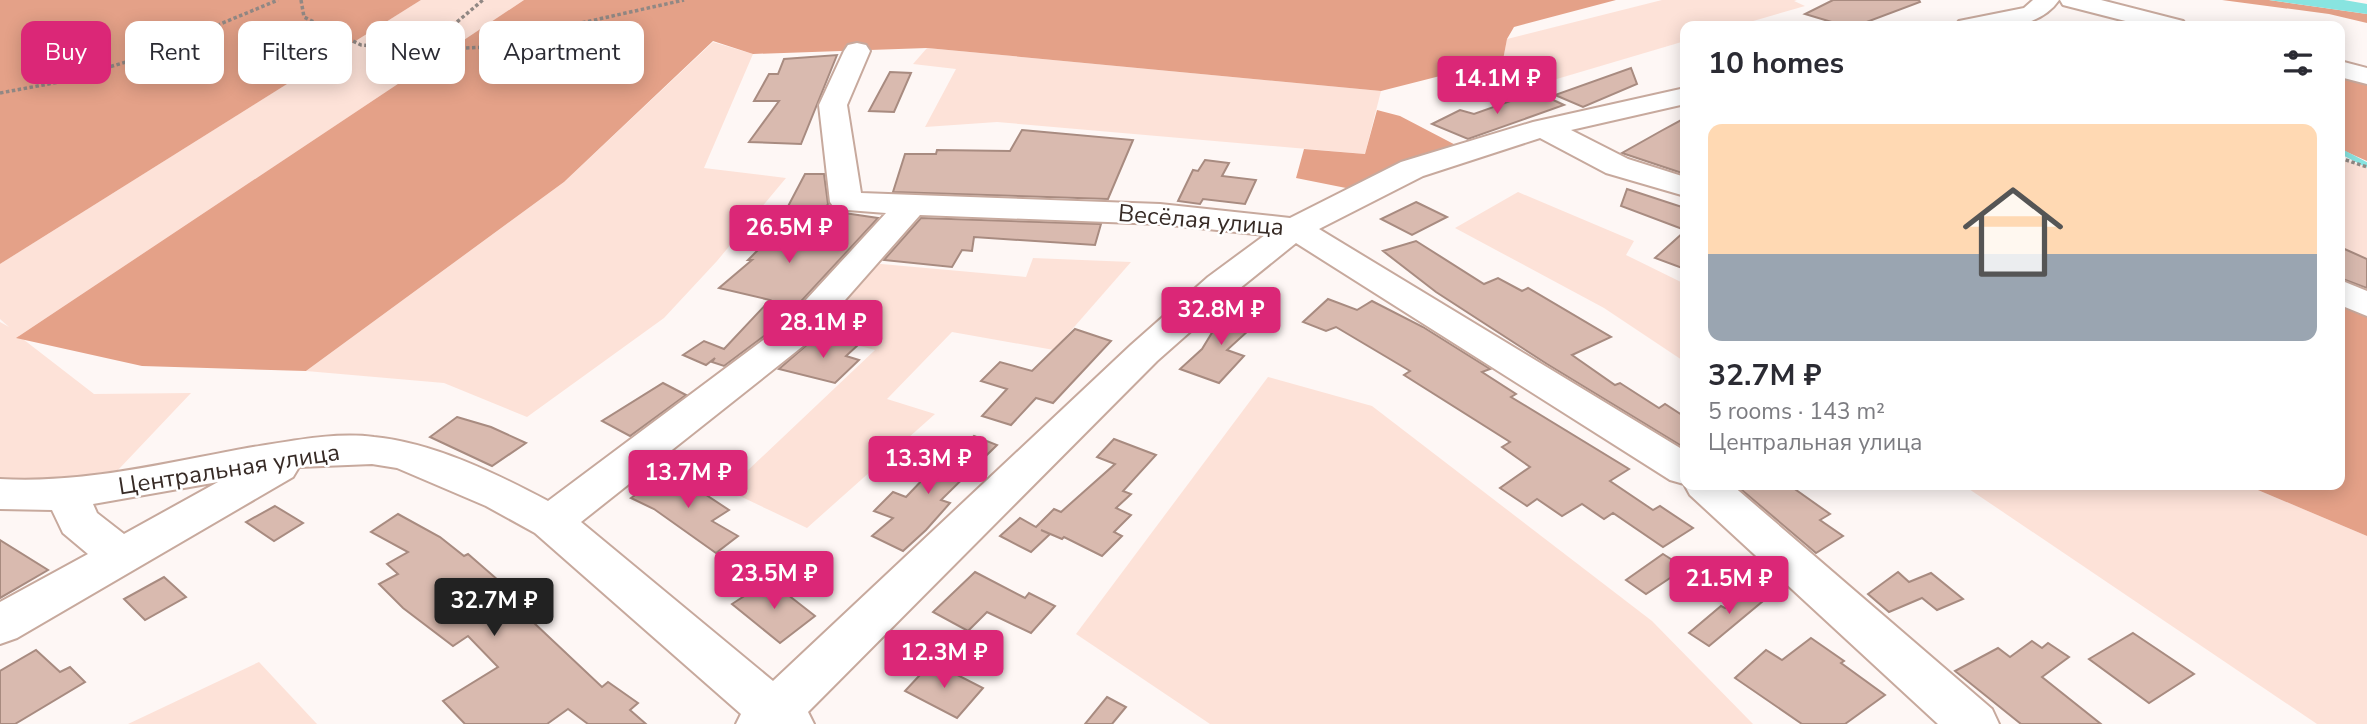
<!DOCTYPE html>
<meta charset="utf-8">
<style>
:root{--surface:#fff;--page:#f7f7f7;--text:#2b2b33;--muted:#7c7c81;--line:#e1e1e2;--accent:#db2777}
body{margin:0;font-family:"Nunito Sans",sans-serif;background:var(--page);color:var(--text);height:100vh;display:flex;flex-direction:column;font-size:26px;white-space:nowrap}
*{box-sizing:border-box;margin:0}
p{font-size:23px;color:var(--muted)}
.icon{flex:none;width:38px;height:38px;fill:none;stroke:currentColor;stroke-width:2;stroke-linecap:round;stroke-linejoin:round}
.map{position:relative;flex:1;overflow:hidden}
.sheet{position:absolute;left:1680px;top:21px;width:665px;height:469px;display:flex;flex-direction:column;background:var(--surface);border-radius:14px;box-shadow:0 4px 18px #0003}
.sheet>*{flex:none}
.guide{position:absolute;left:21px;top:21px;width:665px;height:63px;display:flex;gap:14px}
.price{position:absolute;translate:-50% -60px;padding:0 16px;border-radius:7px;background:var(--accent);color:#fff;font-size:23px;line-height:46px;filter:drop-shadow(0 2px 4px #0008)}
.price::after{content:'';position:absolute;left:50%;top:42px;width:21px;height:16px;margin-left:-10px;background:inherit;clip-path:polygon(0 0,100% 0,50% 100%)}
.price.on{background:#222;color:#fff}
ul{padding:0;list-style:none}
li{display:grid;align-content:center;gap:14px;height:371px;padding:0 28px}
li+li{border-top:2px solid var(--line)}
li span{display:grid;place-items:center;height:217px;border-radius:14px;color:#555}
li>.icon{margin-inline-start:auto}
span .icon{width:126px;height:126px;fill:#fffc;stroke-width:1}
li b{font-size:30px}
h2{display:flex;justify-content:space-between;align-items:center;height:84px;padding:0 28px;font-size:30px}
.tag{padding:0 24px;border-radius:14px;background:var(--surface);box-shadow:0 4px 18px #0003;font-size:24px;line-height:63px}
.tag.on{background:var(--accent);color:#fff}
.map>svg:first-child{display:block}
.green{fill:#fde2d8}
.forest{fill:#e4a188}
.water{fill:#88e4e0}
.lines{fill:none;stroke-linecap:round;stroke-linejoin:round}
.stream{stroke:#88e4e0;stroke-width:5}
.building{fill:#d9baaf;stroke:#a88b80;stroke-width:2}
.minor-casing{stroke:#c7a99d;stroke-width:4}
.path{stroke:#918884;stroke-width:3.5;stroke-dasharray:3.5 2.5;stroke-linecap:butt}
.minor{fill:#fff;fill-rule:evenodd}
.labels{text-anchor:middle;stroke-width:5;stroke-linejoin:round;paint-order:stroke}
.street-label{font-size:24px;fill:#372b26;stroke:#fff}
</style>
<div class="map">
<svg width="2367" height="724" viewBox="0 0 2367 724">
<rect width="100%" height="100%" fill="#fef7f5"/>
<g class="green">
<polygon points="421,0 524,0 19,336 94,394 191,393 118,470 41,482 0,477 0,322 9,327 0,319 0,264"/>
<polygon points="1662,0 1797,0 1794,1 1805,6 1736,26 1685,26 1685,41 1550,81 1503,60 1507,39"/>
<polygon points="713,42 753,54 704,168 786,178 717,261 664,318 527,417 444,383 306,371 564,182"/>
<polygon points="927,48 1381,91 1365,154 997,122 925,127 956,69 913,64"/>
<polygon points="2340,158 2367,167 2367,259 2346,250 2340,252"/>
<polygon points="1518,192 1634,241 1626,255 1685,284 1685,362 1604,308 1455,228"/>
<polygon points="1033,258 1131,262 1054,350 952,332 887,399 935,414 807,528 727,490 875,350 811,333 859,262 1026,277"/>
<polygon points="1268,377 1372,406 1652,621 1753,724 1210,724 1076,634"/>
<polygon points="1963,485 2246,485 2367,536 2367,724 2317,724"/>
<polygon points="259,662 317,724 128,724"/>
</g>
<g class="forest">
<polygon points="0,0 421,0 0,264"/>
<polygon points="524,0 1616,0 1514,27 1507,39 1503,60 1381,91 927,48 753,54 713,41 564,182 306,371 142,366 16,338"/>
<polygon points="2222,0 2269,0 2367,14 2367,23 2329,14"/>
<polygon points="2340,69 2367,76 2367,161 2340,149"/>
<polygon points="1377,110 1400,116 1469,152 1366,192 1296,178 1304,149 1365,154"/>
<polygon points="2340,290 2367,303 2367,536 2246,485 2340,485"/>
</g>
<polygon class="water" points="2269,0 2344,0 2367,4 2367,14"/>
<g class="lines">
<polyline class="stream" points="2344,153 2367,165"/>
</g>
<g class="building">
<polygon points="1833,0 1919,0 1920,2 1856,26 1845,26 1805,14"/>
<polygon points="837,55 801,144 749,142 779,101 754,101 769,74 778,74 784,59"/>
<polygon points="1631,68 1637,84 1583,107 1555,95"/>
<polygon points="890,72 911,73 894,112 869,111"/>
<polygon points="1536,92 1564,105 1468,139 1432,124 1460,110 1474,114"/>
<polygon points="1685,118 1685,174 1622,153 1661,131"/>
<polygon points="1022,130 1133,140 1108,199 893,192 905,154 936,154 937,150 1010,151"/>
<polygon points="1205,160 1229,163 1222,176 1256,180 1245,204 1203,199 1200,204 1178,201 1193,170 1198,171"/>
<polygon points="805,174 824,174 828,204 824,210 878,218 780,324 724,366 712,362 715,358 706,365 683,355 704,341 724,349 770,300 719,288 752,260 748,260 794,214 784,214"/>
<polygon points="1627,189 1685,208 1685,230 1621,206"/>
<polygon points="1416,202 1447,217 1412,235 1381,219"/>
<polygon points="921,218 1101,224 1095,245 974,237 972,251 962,250 952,267 884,260"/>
<polygon points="1685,231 1685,269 1655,258"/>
<polygon points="1416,241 1484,284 1498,278 1522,291 1528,288 1611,337 1572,355 1615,385 1620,383 1659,408 1665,404 1685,417 1685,448 1547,364 1436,292 1383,251"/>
<polygon points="2340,247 2367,259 2367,288 2340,278"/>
<polygon points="1328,299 1357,310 1372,301 1423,327 1490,369 1482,372 1516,394 1511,397 1629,469 1610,481 1653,510 1660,506 1693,528 1663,547 1613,513 1604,519 1582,504 1562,516 1537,499 1527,506 1500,488 1530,467 1502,447 1510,442 1404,375 1410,371 1336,327 1326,331 1303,322"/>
<polygon points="1233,308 1261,319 1227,350 1244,356 1219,383 1180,369 1202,349 1221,318"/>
<polygon points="1075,329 1111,341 1053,403 1036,398 1011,425 982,416 1007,389 981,381 1000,362 1032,371"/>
<polygon points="818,335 858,345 846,356 859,360 835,383 779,369"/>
<polygon points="663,383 686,395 630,436 602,421"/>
<polygon points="457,417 491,427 526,443 492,466 430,437"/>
<polygon points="974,436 997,445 941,500 950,503 926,530 903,551 872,536 893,518 874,511 893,492 906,497 948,453 954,456"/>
<polygon points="1114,439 1156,455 1123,491 1131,494 1116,508 1131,515 1114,532 1122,536 1102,556 1064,537 1062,539 1041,530 1050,534 1031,552 1000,536 1020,518 1036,527 1054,509 1061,512 1115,464 1097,457"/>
<polygon points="670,471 729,510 712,521 738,536 716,553 654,509 631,498"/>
<polygon points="1736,485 1789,485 1830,514 1820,520 1843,536 1816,553"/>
<polygon points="275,506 303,523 274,541 246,522"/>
<polygon points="398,514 440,537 464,556 468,554 521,600 515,605 602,687 608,682 638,703 630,710 646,724 588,724 568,709 547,724 465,724 443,701 498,667 468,636 453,646 403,608 379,584 398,574 387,564 408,552 371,532"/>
<polygon points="0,540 48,570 0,598"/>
<polygon points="1663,554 1685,568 1646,594 1626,580"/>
<polygon points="975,572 1025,598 1029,593 1055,606 1031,633 987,612 968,631 933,612"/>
<polygon points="1898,572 1909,582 1931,573 1963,599 1937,610 1922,598 1889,612 1868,594"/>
<polygon points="164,577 186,597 145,620 124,599"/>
<polygon points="769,580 815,616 780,643 732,604"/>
<polygon points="1760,584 1769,596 1709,646 1689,633 1721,606 1725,608"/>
<polygon points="2133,633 2194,674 2149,703 2089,659"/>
<polygon points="1811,638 1844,661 1841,663 1885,695 1845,724 1802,724 1735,678 1766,650 1782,660"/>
<polygon points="2032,641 2042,648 2048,643 2069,657 2042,677 2101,724 2021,724 1955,671 1998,648 2010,657"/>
<polygon points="36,650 60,672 70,667 85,682 15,724 0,724 0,671"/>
<polygon points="932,662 983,688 957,718 905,691"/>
<polygon points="1107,697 1126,707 1112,724 1085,724"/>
</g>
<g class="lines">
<g class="minor-casing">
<g id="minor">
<path d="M2033,0H2059C2037,32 1990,28 1955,26L1959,21L2024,8Z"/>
<polygon points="2060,0 2101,0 2183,21 2187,26 2145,26 2063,5"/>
<path d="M857,43L866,45L870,51L847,105L861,193L1160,204L1290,218L1401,162L1533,122L1685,88V104L1571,130L1628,159L1685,177V196L1606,173L1540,138L1423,176L1319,229L1685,451V485H1732L1992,709L1999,724H1938L1690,495L1684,484L1670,480L1296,243L1234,293L1157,361L808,712L814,724H736L741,714L535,533L486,506L397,468L372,464L299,467L293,477L17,638L0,644V602L88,554L63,533L52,510L0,509V479C85,484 169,462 253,447C292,441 335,432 374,437C434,443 495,473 548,501L782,326L886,213L835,209L830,202L819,105L844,51L848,45ZM920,215L1160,224L1265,235L1208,277L1131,345L773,681L581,522L808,342ZM218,482L124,534L97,513L93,504Z"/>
<polygon points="2340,61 2367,68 2367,84 2340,77"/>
<polygon points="2340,280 2367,291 2367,316 2340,305"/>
</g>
</g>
<g class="path">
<polyline points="301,0 304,17 361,45 424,50 508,46 554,29 684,0"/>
<polyline points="425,49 483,0"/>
<polyline points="0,93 59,82 136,59 278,0"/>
<polyline points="2340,158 2367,167"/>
</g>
<use href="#minor" class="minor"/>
</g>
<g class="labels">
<g class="street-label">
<text transform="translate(1201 220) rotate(5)" y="8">Весёлая улица</text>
<text transform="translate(229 469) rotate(-9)" y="8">Центральная улица</text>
</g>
</g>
</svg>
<b class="price" style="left:1497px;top:116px">14.1M ₽</b>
<b class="price" style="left:789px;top:265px">26.5M ₽</b>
<b class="price" style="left:1221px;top:347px">32.8M ₽</b>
<b class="price" style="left:823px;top:360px">28.1M ₽</b>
<b class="price" style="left:928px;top:496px">13.3M ₽</b>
<b class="price" style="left:688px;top:510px">13.7M ₽</b>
<b class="price" style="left:774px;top:611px">23.5M ₽</b>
<b class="price" style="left:1729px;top:616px">21.5M ₽</b>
<b class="price on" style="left:494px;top:638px">32.7M ₽</b>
<b class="price" style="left:944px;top:690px">12.3M ₽</b>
<div class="guide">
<a class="tag on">Buy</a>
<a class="tag">Rent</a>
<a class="tag">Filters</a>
<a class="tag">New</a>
<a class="tag">Apartment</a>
</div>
<section class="sheet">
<h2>10 homes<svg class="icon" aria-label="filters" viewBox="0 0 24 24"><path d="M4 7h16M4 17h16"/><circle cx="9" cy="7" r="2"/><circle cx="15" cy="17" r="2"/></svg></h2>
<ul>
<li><span style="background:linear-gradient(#ffd9b3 60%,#9aa5b1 0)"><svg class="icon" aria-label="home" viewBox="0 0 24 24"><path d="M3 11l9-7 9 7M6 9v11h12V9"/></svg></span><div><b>32.7M ₽</b><p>5 rooms · 143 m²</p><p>Центральная улица</p></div></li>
</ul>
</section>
</div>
